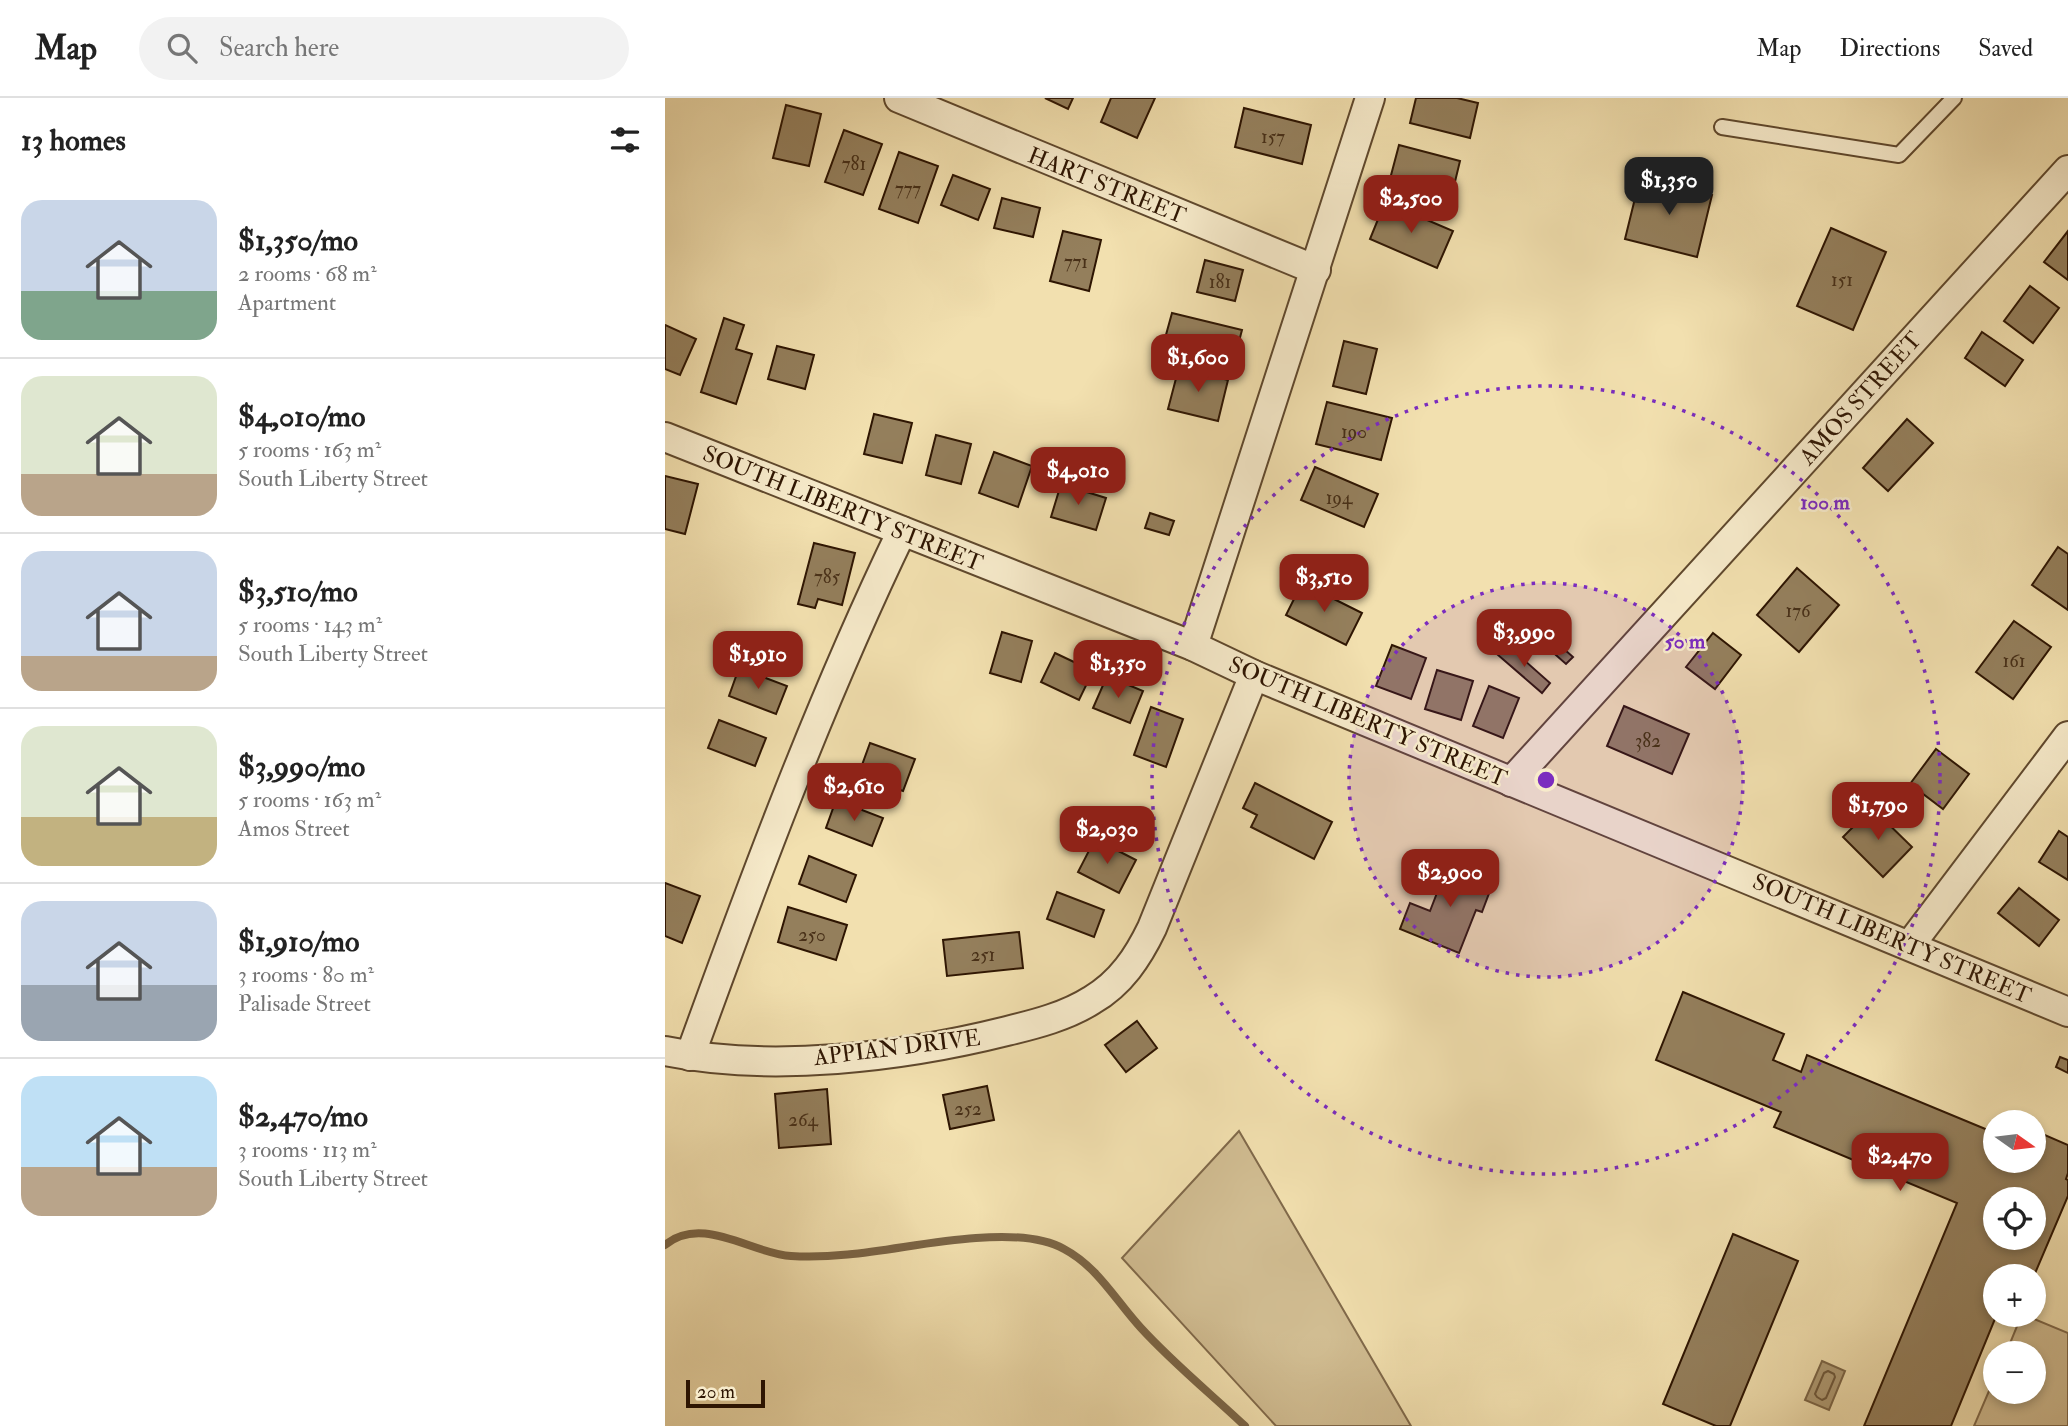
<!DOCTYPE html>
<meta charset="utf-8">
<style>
:root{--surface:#fff;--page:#f2f2f2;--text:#222;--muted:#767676;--line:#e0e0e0;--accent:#8f2418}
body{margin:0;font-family:"IM FELL Double Pica",serif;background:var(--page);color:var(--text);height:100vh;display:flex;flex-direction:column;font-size:26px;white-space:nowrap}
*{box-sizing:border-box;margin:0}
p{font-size:23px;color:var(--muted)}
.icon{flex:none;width:38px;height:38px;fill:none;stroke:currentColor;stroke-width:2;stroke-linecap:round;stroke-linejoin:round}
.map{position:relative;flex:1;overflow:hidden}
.panel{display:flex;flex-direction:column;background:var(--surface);width:665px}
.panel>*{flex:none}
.needle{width:46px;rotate:104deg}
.buttons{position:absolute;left:1318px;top:1012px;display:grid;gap:14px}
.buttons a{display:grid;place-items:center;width:63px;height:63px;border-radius:50%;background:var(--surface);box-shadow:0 4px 10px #0003;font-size:35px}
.scale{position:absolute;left:21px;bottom:18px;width:79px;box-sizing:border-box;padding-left:7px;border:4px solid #2e1502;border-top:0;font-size:19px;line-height:24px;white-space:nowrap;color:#2e1502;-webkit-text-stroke:5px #f7ebcb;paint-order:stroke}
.price{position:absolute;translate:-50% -60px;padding:0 16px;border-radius:14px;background:var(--accent);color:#fff;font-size:23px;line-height:46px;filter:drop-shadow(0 2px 4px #0008)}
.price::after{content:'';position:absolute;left:50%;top:42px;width:21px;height:16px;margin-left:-10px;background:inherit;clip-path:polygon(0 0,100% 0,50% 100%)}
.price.current{background:#222;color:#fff}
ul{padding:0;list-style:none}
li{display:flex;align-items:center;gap:21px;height:175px;padding:0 21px}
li+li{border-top:2px solid var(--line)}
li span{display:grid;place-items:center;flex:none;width:196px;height:140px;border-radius:21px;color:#555}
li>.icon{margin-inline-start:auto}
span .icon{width:84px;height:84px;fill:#fffc;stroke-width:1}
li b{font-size:30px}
h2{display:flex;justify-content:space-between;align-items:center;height:84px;padding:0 21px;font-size:30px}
header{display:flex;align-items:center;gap:42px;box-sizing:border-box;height:98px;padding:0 35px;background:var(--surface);border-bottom:2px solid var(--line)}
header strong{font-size:33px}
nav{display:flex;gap:38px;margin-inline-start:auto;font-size:24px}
.search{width:490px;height:63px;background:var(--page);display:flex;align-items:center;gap:18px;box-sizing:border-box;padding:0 24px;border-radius:38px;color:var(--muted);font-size:26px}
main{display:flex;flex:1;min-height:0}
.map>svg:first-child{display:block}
.green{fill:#d1bd92;stroke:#80694a;stroke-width:2}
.water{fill:#af9b74;stroke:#7b6546;stroke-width:2}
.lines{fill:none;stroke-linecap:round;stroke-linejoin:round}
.shore{stroke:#6e583b;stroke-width:2}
.stream{stroke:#7b6546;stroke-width:8}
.building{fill:#947f5c;stroke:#2e1502;stroke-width:2;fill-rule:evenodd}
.service-casing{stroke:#5f482d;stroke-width:18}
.minor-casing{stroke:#5f482d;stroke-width:32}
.service{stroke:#f7ebcb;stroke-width:14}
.minor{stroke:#f7ebcb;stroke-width:28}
.ring{fill:none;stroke:#7b2cbf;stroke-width:3.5;stroke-dasharray:3.5 7}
.labels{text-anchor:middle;stroke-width:5;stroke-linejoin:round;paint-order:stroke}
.number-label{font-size:19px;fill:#483018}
.street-label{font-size:23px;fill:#2e1502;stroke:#f7ebcb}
.centre{fill:#7b2cbf;stroke:#f7ebcb;stroke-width:3.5}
.ring-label{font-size:21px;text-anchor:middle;font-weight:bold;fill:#7b2cbf;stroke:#f7ebcb;stroke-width:5;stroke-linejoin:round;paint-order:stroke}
</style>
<header>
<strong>Map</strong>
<div class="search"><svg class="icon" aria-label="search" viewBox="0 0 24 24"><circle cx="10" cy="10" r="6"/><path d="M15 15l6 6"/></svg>Search here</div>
<nav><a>Map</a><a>Directions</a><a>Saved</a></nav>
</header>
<main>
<section class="panel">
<h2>13 homes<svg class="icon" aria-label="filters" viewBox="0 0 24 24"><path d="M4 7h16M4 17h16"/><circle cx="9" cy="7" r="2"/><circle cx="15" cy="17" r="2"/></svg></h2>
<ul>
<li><span style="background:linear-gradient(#c9d6e8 65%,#7fa58c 0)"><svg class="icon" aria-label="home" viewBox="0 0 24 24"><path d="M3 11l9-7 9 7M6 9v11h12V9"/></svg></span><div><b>$1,350/mo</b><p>2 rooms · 68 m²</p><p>Apartment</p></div></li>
<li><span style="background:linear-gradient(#dfe7d0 70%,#b9a48a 0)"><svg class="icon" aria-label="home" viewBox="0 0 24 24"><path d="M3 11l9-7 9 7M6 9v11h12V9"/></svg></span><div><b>$4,010/mo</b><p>5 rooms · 163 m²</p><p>South Liberty Street</p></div></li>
<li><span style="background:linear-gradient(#c9d6e8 75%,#b9a48a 0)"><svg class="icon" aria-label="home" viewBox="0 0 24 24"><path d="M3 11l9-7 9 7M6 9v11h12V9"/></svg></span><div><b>$3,510/mo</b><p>5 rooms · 143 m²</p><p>South Liberty Street</p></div></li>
<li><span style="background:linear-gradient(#dfe7d0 65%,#c2b280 0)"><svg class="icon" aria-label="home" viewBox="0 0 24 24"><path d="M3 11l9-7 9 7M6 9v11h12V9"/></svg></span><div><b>$3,990/mo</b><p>5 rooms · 163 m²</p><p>Amos Street</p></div></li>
<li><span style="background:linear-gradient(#c9d6e8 60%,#9aa5b1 0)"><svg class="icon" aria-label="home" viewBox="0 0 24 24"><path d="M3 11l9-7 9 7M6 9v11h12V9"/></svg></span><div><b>$1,910/mo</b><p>3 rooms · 80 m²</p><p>Palisade Street</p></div></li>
<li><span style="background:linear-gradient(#bfe0f5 65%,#b9a48a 0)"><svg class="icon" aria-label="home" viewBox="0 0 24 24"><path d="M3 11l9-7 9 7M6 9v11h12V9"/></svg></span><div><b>$2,470/mo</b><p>3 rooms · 113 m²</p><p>South Liberty Street</p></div></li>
</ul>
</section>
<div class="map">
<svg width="1403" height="1328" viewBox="0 0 1403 1328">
<rect width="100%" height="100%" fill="#f2e0af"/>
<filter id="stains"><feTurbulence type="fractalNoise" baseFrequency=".00286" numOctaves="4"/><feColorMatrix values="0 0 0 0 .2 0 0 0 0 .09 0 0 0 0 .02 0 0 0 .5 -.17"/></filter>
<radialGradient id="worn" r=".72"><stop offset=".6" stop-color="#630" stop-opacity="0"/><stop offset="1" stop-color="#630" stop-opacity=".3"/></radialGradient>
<g class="green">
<polygon points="574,1033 746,1328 611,1328 457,1160"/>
<polygon points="1357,1216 1403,1235 1403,1328 1309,1328 1330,1279 1330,1293 1368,1293 1368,1255 1341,1255"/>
</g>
<polygon class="water" points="1157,1263 1180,1273 1164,1312 1140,1302"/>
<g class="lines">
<polygon class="shore" points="1163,1273 1169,1276 1170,1279 1161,1300 1157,1302 1152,1299 1150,1296 1159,1275"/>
<path class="stream" d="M0,1147C37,1116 87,1156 126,1158C188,1162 249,1144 311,1140C337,1138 376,1138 399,1151C433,1169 451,1203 476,1230C508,1265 546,1296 580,1328"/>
</g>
<g class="building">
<polygon points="380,0 408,0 403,11"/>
<polygon points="446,0 490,0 472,40 436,24"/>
<polygon points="751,0 792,0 813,5 805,40 745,25"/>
<polygon points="121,7 156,16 144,68 108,60"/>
<polygon points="579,10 646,27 637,66 570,49"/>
<polygon points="179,32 217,46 198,97 160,84"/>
<polygon points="734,47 795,63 787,96 725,81"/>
<polygon points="234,54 273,68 253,125 214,111"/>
<polygon points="288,77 325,91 313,122 276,107"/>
<polygon points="975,80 1047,97 1032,159 960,141"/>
<polygon points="337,100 375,110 368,139 329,130"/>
<polygon points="720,104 788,133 772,170 705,141"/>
<polygon points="1166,130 1221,154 1188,232 1132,208"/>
<polygon points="398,133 436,142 424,193 385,183"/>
<polygon points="1403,133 1403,182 1379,164"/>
<polygon points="540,162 578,172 570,203 532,194"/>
<polygon points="1365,188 1394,210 1368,245 1339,223"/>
<polygon points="507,215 577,232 569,262 499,244"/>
<polygon points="59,220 79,227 71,251 87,256 71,306 36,294"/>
<polygon points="0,227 31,241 15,277 0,271"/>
<polygon points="1317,234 1358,262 1340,288 1300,260"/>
<polygon points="679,243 712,251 701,296 668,288"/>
<polygon points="112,248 149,257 140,291 103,281"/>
<polygon points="514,269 563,282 553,323 503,311"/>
<polygon points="662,304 727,320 716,362 651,346"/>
<polygon points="209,316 247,325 237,365 199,356"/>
<polygon points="1242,321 1268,345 1223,393 1198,370"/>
<polygon points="271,337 306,346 296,386 261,377"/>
<polygon points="329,354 367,368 353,409 314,395"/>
<polygon points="650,369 713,396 699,429 636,402"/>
<polygon points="0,378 33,386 20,436 0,431"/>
<polygon points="396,386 441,400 431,432 386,419"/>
<polygon points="485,415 509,423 504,437 480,430"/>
<polygon points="149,445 190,455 177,507 153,501 150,510 133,506"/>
<polygon points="1393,449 1403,456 1403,512 1367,487"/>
<polygon points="1132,470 1174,507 1134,554 1092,517"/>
<polygon points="637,485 697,515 681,547 621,517"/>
<polygon points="865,521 908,559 901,566 858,528"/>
<polygon points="1349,523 1386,549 1348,601 1311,574"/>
<polygon points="337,534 367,543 356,584 325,575"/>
<polygon points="1048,535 1076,557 1050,591 1021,569"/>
<polygon points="727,547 761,560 746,601 711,588"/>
<polygon points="842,547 885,585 877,595 833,557"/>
<polygon points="390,555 428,573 414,602 376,584"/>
<polygon points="74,570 122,588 111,616 64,598"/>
<polygon points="772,572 808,583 796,622 760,611"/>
<polygon points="442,578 478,593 465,625 428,610"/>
<polygon points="824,588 854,600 838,640 808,628"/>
<polygon points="959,608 1024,636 1007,676 942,648"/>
<polygon points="486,609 518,621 501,669 469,657"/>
<polygon points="54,622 101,640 90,668 43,650"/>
<polygon points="205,645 250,661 238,693 193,678"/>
<polygon points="1271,651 1304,676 1278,711 1245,686"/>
<polygon points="590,685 667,724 649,761 586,729 592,717 578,710"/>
<polygon points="171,702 218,720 207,748 161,730"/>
<polygon points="1207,710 1247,749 1218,779 1178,739"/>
<polygon points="1394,733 1403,739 1403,782 1374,764"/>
<polygon points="430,741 471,762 454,795 413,774"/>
<polygon points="144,758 191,777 181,804 134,786"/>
<polygon points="784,764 829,782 817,814 811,812 794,855 735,831 745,805 765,813"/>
<polygon points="0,785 35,798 17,845 0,838"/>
<polygon points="1354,790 1394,822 1374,848 1333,815"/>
<polygon points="392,794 439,812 429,839 382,821"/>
<polygon points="123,809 182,827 171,862 113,844"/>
<polygon points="354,834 358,870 282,878 278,842"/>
<path d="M1018,894L1119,936L1108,962L1136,974L1142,957L1330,1035V1062H1368V1046L1373,1034L1403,1047V1075L1401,1081L1403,1082V1098L1368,1180V1178H1330V1216H1332L1286,1328H1199L1292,1105L1109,1029L1116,1014L991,962ZM1330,1101H1368V1139H1330Z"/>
<polygon points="472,923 492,950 461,974 440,947"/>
<polygon points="1395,959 1403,962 1403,975 1391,969"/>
<polygon points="322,988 329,1022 285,1031 278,997"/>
<polygon points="162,991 166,1046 114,1050 110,996"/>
<polygon points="1068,1136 1133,1163 1065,1328 1051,1328 998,1306"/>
</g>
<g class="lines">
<g class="service-casing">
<polyline id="service" points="1057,29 1234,57 1289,0"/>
</g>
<g class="minor-casing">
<g id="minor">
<polyline points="234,0 651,172"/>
<polyline points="0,339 528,548 589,577 1403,914"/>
<polyline points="528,548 705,0"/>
<polyline points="846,684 1403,72"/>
<polyline points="1245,847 1403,638"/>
<path d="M0,953C106,975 238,959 342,933C371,926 402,918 427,902C456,885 473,859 487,830L589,577"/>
<path d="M25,958C89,781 155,603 237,433"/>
</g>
</g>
<use href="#service" class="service"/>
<use href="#minor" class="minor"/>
</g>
<circle cx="881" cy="682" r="197" fill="#7b2cbf" fill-opacity=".12"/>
<g class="ring">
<circle cx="881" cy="682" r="197"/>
<circle cx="881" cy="682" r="394"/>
</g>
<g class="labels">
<g class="number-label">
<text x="608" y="45">157</text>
<text x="189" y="72">781</text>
<text x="243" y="97">777</text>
<text x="411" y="170">771</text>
<text x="1177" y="188">151</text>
<text x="555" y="190">181</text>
<text x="689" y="340">190</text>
<text x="674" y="406">194</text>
<text x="162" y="485">785</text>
<text x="1133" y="519">176</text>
<text x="1349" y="569">161</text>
<text x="983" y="649">382</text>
<text x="147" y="843">250</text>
<text x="318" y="863">251</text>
<text x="303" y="1017">252</text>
<text x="138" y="1028">264</text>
</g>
<g class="street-label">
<text transform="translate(442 87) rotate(22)" y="8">HART STREET</text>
<text transform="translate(1195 300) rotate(-48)" y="8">AMOS STREET</text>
<text transform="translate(178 410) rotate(22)" y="8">SOUTH LIBERTY STREET</text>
<text transform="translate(703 623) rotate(23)" y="8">SOUTH LIBERTY STREET</text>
<text transform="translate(1227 840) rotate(23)" y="8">SOUTH LIBERTY STREET</text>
<text transform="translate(232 949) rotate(-7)" y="8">APPIAN DRIVE</text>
</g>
</g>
<circle cx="881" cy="682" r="10" class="centre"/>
<g class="ring-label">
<text x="1160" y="411">100 m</text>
<text x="1020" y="550">50 m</text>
</g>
<rect width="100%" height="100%" filter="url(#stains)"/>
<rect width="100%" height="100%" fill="url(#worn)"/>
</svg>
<div class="buttons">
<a><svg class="needle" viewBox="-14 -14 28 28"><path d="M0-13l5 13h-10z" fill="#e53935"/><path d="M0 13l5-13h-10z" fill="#767676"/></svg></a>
<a><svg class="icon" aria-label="locate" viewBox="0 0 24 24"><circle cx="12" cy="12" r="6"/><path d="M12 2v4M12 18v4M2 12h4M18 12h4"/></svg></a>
<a>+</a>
<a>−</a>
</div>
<div class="scale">20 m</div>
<b class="price current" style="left:1004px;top:119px">$1,350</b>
<b class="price" style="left:746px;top:137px">$2,500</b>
<b class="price" style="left:533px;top:296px">$1,600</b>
<b class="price" style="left:413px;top:409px">$4,010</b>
<b class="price" style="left:659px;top:516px">$3,510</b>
<b class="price" style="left:859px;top:571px">$3,990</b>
<b class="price" style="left:93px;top:593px">$1,910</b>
<b class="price" style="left:453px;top:602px">$1,350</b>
<b class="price" style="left:189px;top:725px">$2,610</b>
<b class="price" style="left:1213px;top:744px">$1,790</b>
<b class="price" style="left:442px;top:768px">$2,030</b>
<b class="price" style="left:785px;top:811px">$2,900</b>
<b class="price" style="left:1235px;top:1095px">$2,470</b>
</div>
</main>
